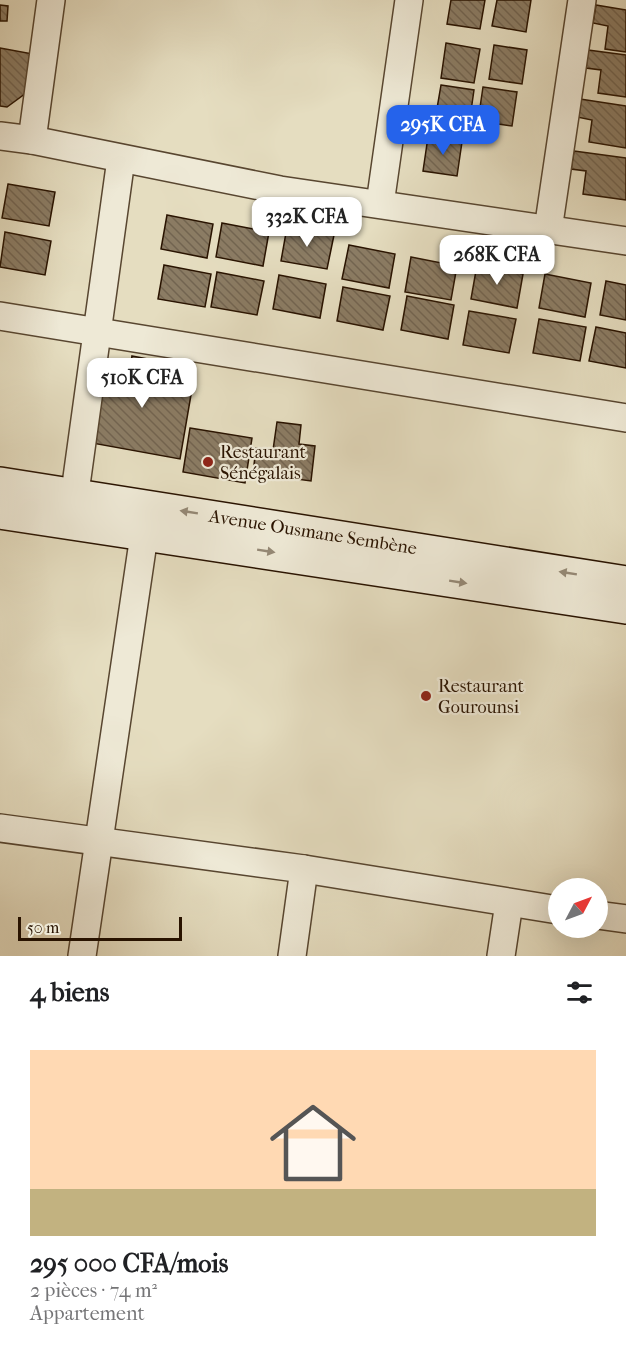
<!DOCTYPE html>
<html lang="fr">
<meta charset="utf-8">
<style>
:root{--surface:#fff;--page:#f2f2f2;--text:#202124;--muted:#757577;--line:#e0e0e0;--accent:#2563eb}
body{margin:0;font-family:"IM FELL French Canon",serif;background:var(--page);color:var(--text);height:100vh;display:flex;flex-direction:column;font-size:22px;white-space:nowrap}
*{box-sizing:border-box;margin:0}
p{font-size:20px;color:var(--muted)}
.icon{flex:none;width:33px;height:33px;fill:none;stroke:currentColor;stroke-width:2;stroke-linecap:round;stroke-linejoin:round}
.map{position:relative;height:956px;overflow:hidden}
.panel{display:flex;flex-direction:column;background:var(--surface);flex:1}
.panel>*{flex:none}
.needle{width:39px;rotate:49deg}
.controls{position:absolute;left:548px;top:878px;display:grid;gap:12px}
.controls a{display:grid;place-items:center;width:60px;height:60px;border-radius:50%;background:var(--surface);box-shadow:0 6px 24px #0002;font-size:30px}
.scale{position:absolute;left:18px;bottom:15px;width:164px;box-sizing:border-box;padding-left:6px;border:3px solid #291300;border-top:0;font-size:16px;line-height:21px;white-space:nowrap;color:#291300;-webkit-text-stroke:4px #eee9d6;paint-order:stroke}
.price{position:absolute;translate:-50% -51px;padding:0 14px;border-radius:12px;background:#fff;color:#222;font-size:20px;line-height:39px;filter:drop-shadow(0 2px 3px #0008)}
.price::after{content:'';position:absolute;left:50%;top:36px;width:18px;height:14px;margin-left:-9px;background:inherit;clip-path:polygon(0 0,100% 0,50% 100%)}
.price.on{background:var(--accent);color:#fff}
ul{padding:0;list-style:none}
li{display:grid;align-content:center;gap:12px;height:318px;padding:0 30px}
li+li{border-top:2px solid var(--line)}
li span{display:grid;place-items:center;height:186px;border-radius:0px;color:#555}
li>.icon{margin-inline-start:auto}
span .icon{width:108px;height:108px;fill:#fffc;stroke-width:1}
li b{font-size:26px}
h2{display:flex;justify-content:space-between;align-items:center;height:72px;padding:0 30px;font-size:26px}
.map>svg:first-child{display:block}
.building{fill:url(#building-back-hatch);stroke:#291300;stroke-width:1.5}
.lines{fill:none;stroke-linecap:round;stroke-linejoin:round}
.minor-casing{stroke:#584630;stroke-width:30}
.secondary-casing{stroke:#291300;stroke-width:36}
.minor{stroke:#eee9d6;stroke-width:27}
.secondary{stroke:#eee9d6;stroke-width:33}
.oneway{fill:#958976}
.poi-dot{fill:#8f2418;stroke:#eee9d6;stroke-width:2}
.labels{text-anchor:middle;stroke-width:4.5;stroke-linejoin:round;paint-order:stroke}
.poi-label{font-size:18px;fill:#291300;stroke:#eee9d6;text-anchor:start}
.street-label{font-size:18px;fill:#291300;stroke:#eee9d6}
</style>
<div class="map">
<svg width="626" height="956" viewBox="0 0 626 956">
<defs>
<pattern id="building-back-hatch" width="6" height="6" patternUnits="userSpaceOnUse" patternTransform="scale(1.5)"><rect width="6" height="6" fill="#8b7c64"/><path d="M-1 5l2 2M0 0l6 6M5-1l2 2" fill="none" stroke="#726450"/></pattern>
</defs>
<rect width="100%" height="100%" fill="#e5ddc0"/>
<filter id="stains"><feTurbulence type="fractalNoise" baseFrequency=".00333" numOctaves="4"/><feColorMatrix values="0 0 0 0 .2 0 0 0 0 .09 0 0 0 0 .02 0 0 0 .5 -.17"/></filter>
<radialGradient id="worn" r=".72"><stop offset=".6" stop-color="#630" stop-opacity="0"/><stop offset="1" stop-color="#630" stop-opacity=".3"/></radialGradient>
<g class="building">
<polygon points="451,0 485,0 480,29 447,24"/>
<polygon points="497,0 531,0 526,32 492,26"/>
<polygon points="0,5 8,6 7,21 0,21"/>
<polygon points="596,5 626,10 626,52 605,49 608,26 593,23"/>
<polygon points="446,43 480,49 474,83 441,78"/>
<polygon points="494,45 527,50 522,84 489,79"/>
<polygon points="0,48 33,54 26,93 7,107 0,106"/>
<polygon points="588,50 626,55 626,97 598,93 601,70 586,68"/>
<polygon points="441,85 474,90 469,125 435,120"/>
<polygon points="483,87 517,92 512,126 478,121"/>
<polygon points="580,99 626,106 626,148 589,142 592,120 577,117"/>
<polygon points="428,137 462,142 457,176 423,171"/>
<polygon points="574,151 626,158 626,200 583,194 586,171 571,169"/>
<polygon points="8,184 55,192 49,226 2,218"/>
<polygon points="167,215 213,224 207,258 161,249"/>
<polygon points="222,223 269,232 263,266 216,257"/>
<polygon points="287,227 334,235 327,269 281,261"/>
<polygon points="5,232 51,241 45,275 0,267"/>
<polygon points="349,245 395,254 389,288 342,279"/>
<polygon points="411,257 457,266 451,300 405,292"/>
<polygon points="164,265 211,274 205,307 158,299"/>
<polygon points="477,265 523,274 517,308 471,299"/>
<polygon points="217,272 264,281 257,315 211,307"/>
<polygon points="545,274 591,283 585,317 539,308"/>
<polygon points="279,275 326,284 320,318 273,309"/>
<polygon points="606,281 626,285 626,320 600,315"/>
<polygon points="343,287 390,296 383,330 337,321"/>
<polygon points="407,296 454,305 448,339 401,330"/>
<polygon points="469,311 516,319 509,353 463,345"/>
<polygon points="539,319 586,327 580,361 533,353"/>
<polygon points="596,327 626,333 626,368 589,361"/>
<polygon points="132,356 175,364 171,385 192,389 180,459 92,443 106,363 130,367"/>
<polygon points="277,422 301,425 299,444 315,446 311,481 253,473 256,448 273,450"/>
<polygon points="190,428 252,438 245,483 183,472"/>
</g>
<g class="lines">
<g class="minor-casing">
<g id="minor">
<polyline points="0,136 32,140 280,190 626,241"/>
<polyline points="32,140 51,0"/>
<polyline points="380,204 409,0"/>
<polyline points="548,230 582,0"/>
<polyline points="0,316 626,418"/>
<polyline points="72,514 121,159"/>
<polyline points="0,828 304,869 558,910"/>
<polyline points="597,915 626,919"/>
<polyline points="82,956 147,515"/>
<polyline points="292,956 304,869"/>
<polyline points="501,956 509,903"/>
</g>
</g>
<g class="secondary-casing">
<g id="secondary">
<polyline points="0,484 626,583"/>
<polyline points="0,512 626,607"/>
</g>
</g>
<use href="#minor" class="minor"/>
<use href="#secondary" class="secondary"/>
</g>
<defs><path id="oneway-solid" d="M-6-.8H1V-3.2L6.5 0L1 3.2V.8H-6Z" transform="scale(1.5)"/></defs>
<g class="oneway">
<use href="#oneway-solid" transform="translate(189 512) rotate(-171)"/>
<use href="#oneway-solid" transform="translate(266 551) rotate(9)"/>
<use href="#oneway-solid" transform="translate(568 573) rotate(-171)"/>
<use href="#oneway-solid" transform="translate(458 582) rotate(9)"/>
</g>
<g class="poi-dot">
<circle cx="208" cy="462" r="6"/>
<circle cx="426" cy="696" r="6"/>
</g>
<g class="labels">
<g class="poi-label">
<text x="220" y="458">Restaurant<tspan x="220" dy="21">Sénégalais</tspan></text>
<text x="438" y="692">Restaurant<tspan x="438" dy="21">Gourounsi</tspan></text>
</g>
<g class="street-label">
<text transform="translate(313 532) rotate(9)" y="6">Avenue Ousmane Sembène</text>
</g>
</g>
<rect width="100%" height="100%" filter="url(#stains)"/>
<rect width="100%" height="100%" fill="url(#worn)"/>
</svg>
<div class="controls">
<a><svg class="needle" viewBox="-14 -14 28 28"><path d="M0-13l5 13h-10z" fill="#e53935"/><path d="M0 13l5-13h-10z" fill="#757577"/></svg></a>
</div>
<div class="scale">50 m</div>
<b class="price on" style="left:443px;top:156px">295K CFA</b>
<b class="price" style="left:307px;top:248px">332K CFA</b>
<b class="price" style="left:497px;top:286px">268K CFA</b>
<b class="price" style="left:142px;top:409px">510K CFA</b>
</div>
<section class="panel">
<h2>4 biens<svg class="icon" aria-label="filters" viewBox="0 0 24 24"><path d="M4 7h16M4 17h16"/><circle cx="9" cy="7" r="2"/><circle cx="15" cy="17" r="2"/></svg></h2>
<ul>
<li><span style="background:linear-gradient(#ffd9b3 75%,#c2b280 0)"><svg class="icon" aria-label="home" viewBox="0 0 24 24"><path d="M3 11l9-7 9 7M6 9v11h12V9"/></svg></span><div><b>295 000 CFA/mois</b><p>2 pièces · 74 m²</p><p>Appartement</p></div></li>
</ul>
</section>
